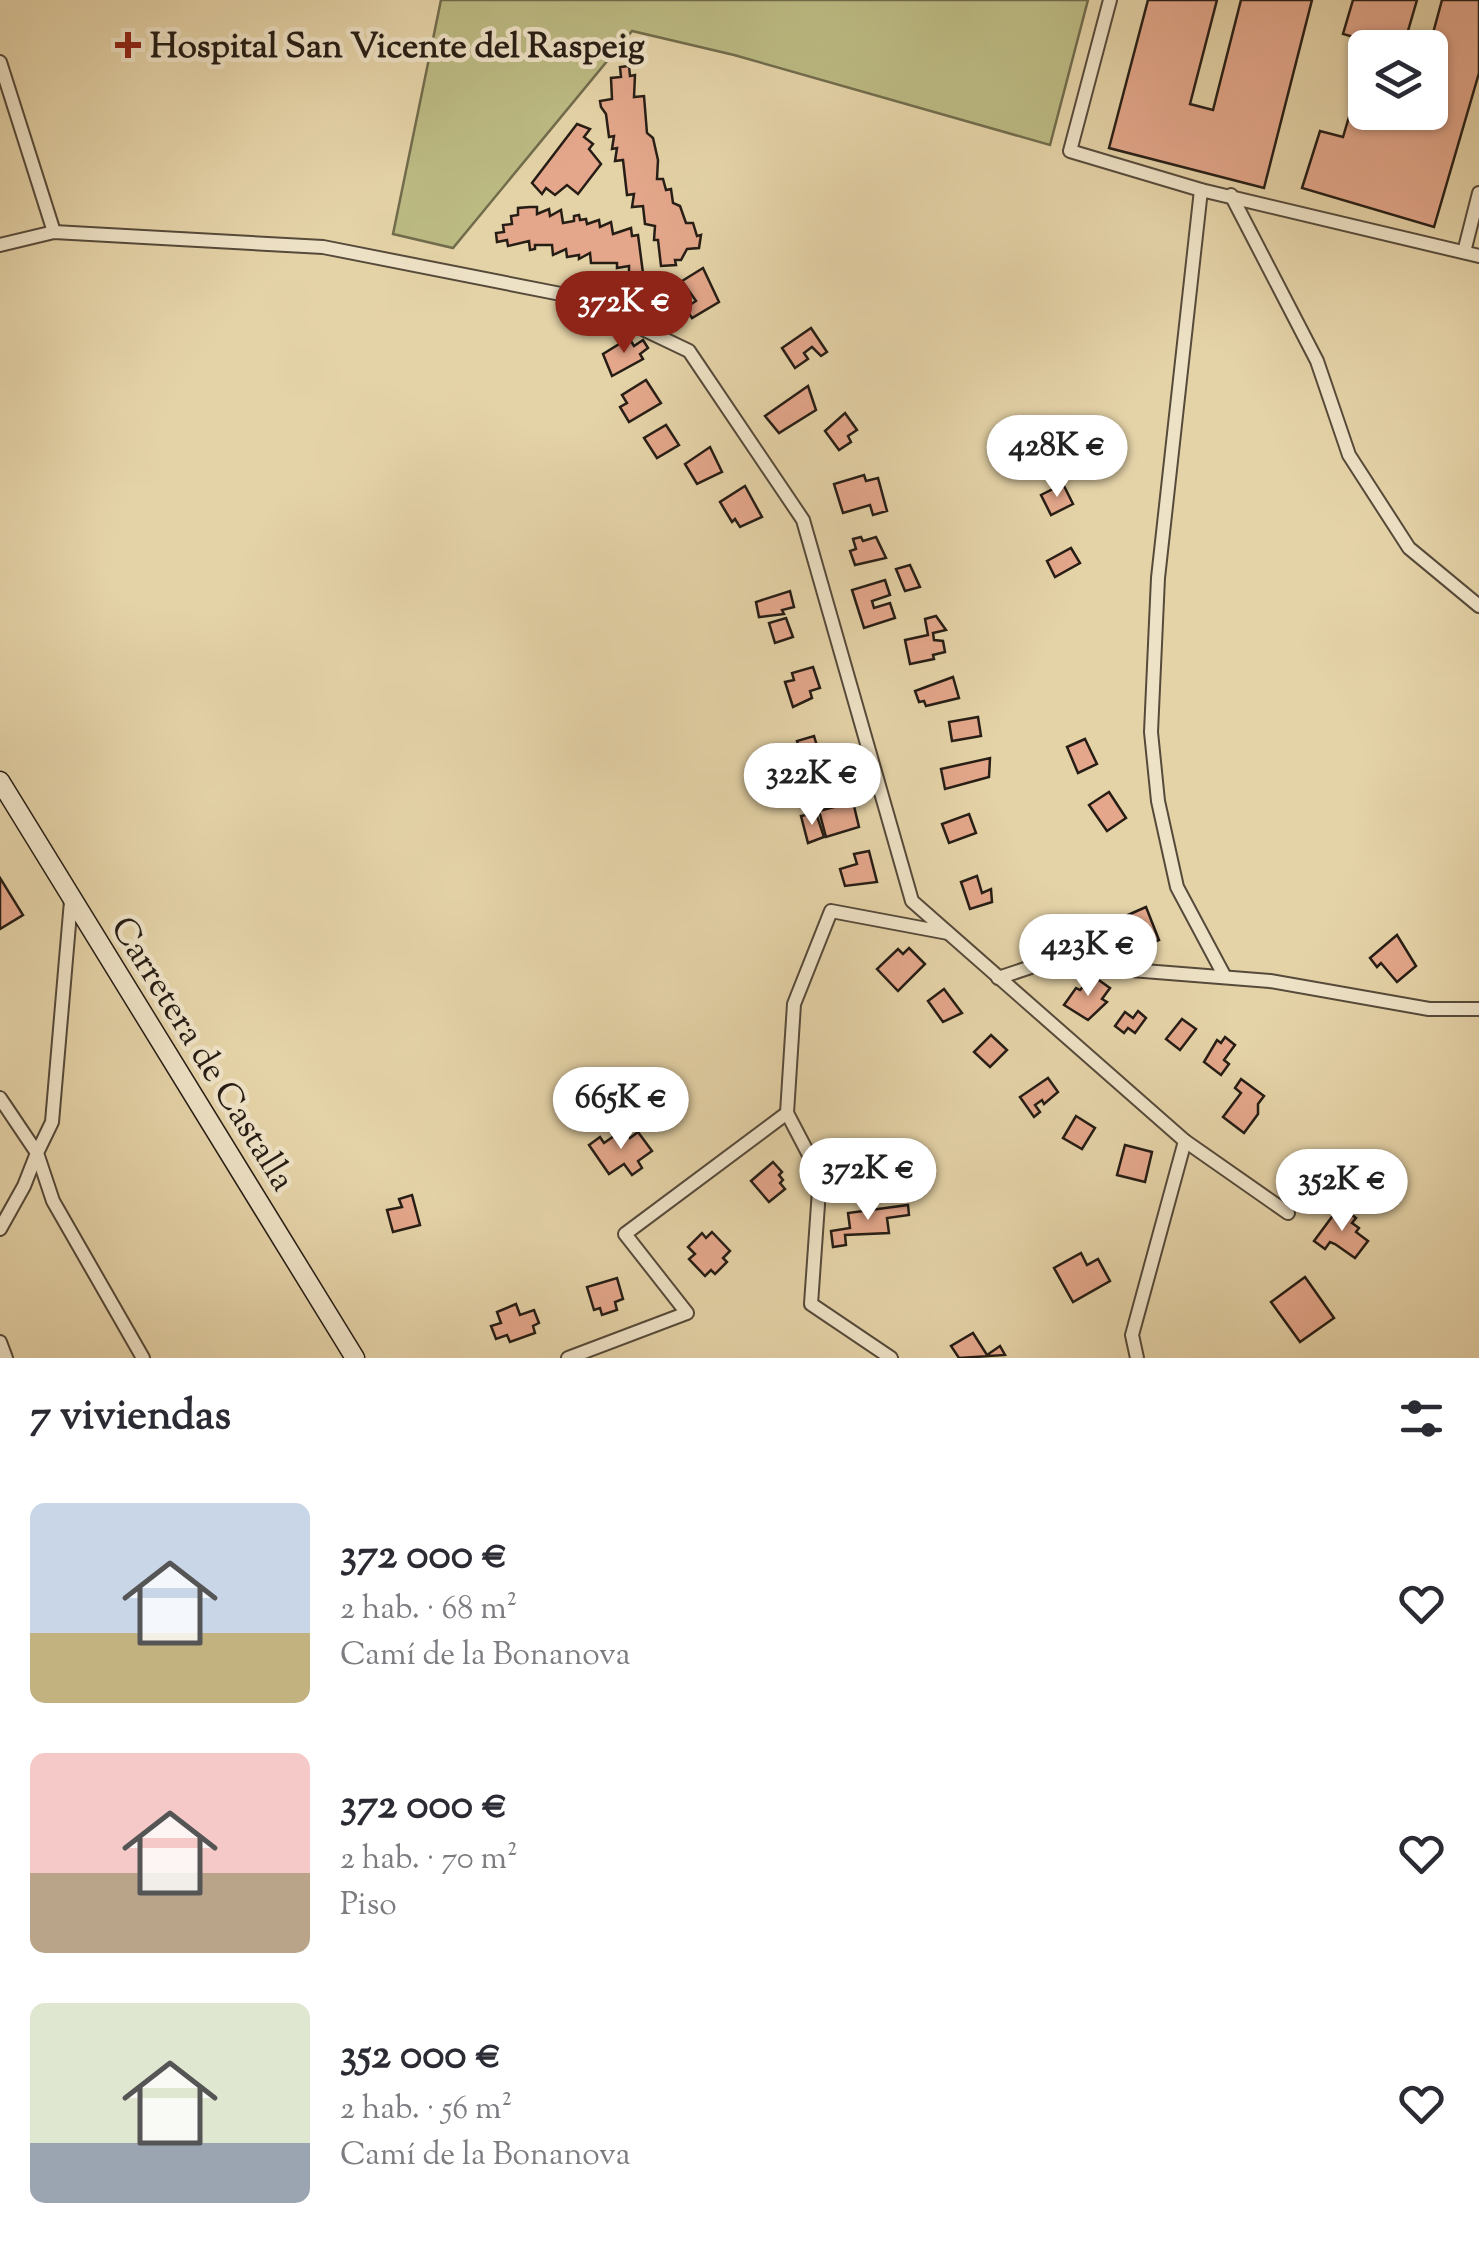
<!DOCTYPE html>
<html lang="es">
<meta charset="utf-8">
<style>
:root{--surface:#fff;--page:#f2f2f3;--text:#2b2b33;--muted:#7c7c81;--accent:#8f2418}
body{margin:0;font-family:"Sorts Mill Goudy",serif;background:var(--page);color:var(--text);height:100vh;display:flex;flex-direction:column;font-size:38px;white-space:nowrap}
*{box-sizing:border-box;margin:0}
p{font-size:32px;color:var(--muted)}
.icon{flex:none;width:55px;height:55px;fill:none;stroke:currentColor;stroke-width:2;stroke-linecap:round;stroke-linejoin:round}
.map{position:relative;height:1358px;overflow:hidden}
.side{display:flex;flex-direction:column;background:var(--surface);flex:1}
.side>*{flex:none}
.tools{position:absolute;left:1348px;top:30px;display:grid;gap:20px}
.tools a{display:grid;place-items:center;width:100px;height:100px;border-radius:15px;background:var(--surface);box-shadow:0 2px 8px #0004;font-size:50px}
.price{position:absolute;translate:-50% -85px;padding:0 22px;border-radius:35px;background:#fff;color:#222;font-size:32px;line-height:65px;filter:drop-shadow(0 2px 5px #0008)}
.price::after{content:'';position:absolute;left:50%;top:60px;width:30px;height:22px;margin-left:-15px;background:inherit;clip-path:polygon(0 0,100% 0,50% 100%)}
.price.on{background:var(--accent);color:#fff}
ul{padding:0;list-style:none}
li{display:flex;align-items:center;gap:30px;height:250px;padding:0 30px}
li span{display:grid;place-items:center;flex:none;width:280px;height:200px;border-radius:15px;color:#555}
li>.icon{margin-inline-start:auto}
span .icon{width:120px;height:120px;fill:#fffc;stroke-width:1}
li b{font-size:42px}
h2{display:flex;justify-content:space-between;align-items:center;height:120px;padding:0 30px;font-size:42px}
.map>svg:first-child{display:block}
.green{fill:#bcba83;stroke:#716c4c;stroke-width:2.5}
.building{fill:#e4a78b;stroke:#261d15;stroke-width:2.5}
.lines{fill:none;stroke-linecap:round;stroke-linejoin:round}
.minor-casing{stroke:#564a3a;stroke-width:16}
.secondary-casing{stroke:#261d15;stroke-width:21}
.minor{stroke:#eee2c6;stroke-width:12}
.secondary{stroke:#eee2c6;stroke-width:18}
.poi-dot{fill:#8f2418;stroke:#eee2c6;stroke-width:4}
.labels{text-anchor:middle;stroke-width:9;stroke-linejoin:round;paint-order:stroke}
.poi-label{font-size:35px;font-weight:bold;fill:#261d15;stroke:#eee2c6;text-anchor:start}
.street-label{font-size:35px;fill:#261d15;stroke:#eee2c6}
</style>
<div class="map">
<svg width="1479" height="1358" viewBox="0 0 1479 1358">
<rect width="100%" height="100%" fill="#e5d3a8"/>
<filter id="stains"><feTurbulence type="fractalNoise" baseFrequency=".002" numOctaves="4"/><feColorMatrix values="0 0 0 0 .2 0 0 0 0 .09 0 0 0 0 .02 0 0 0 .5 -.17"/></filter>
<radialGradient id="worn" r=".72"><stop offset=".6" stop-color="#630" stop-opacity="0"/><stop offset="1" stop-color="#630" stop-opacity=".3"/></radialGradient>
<polygon class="green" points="441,0 1088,0 1050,145 734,55 632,31 453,248 393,234"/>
<g class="building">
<polygon points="1148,0 1217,0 1190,104 1213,110 1241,0 1312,0 1264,188 1109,148"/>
<polygon points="1353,0 1417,0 1403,48 1370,48 1371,42 1343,34"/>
<polygon points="1442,0 1479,0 1479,73 1434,227 1302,188 1320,131 1343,137 1365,63 1365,112 1430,112 1429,48"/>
<polygon points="629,66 630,76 635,75 634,97 644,96 647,133 653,138 658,160 657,179 663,179 666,190 671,189 673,203 680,206 686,223 693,223 697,236 701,235 699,248 687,249 681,260 675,260 676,265 661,266 658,240 654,240 655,226 645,224 643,206 632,207 634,194 627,195 623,160 615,161 617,148 612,149 614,136 609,137 606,114 601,107 600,101 612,99 611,78 621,77 620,67"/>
<polygon points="577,124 590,129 584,137 593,144 589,149 601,164 578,194 567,185 555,195 546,188 542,194 532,183"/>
<polygon points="530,207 537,207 537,214 549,209 550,216 561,210 563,223 574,221 574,216 579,215 580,220 586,219 587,224 599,220 600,227 611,222 613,234 631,228 632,236 638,235 643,273 629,272 629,266 617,268 617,263 591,263 590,253 579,259 579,255 567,257 566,249 553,255 552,245 535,245 535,249 530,250 529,241 508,246 507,240 497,242 496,233 504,232 503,225 512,224 511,216 518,215 518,208"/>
<polygon points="703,268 719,302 692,318 685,308 696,301 682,281"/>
<polygon points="811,328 827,352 821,356 812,347 804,353 808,359 795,368 782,348"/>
<polygon points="629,338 634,346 643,340 648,348 640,354 643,359 612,376 603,354"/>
<polygon points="646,380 661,403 629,422 620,407 627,403 622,395"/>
<polygon points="808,386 816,410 779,433 765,416"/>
<polygon points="845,413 857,430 848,436 851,442 839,450 825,431"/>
<polygon points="666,425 679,445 657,458 644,438"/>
<polygon points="710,447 722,472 697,484 685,464"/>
<polygon points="864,475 866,481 878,478 887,511 873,515 870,505 843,513 834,484"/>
<polygon points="1063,484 1073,504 1051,515 1041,495"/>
<polygon points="745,486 762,517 740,527 735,519 732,522 720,502"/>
<polygon points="861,537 863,541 876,537 886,558 855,565 850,551 856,549 853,539"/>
<polygon points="1071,548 1080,563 1055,577 1047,561"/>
<polygon points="910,565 920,587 905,591 896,569"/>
<polygon points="885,580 890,595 872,601 874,608 890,603 895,618 864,628 852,590"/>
<polygon points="790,591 794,607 782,610 784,614 759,617 756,602"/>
<polygon points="936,616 946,630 933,633 934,640 943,641 945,652 933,655 934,659 910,664 905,640 928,635 925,619"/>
<polygon points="786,618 793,637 775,643 769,623"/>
<polygon points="813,667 820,688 810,691 812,698 793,707 785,682 794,680 792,673"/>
<polygon points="953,677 959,698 926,706 924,701 919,702 915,691"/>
<polygon points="978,717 981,736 952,741 949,722"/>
<polygon points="814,736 824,769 807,774 797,741"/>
<polygon points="1085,739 1097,764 1078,773 1067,747"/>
<polygon points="990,758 989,777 945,789 941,769"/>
<polygon points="1109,792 1126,818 1107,831 1089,805"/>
<polygon points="853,802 859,827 826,837 819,811"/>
<polygon points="816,813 824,837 808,843 801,816"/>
<polygon points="969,814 976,833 949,843 942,824"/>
<polygon points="869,851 877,882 845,886 840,869 857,864 854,854"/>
<polygon points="977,876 982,893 991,889 992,902 970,909 961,882"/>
<polygon points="0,878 23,915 0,929"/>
<polygon points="1146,907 1159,940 1134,950 1121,918"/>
<polygon points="1397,935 1416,966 1397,982 1381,963 1377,967 1370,958"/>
<polygon points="909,948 925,964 898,991 877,969 898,949 903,954"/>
<polygon points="1093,976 1110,988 1102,999 1107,1002 1088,1020 1064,1005 1076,988 1080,990"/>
<polygon points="944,989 962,1013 943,1022 928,1001"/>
<polygon points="1138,1011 1146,1018 1135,1033 1128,1028 1124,1033 1115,1026 1125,1012 1133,1018"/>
<polygon points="1182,1019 1196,1029 1180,1050 1166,1039"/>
<polygon points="991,1035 1007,1050 990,1067 974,1052"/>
<polygon points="1225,1037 1235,1045 1224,1060 1229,1064 1221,1075 1204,1062 1217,1040 1221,1043"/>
<polygon points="1048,1078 1058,1092 1044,1104 1042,1100 1035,1105 1040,1112 1034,1117 1020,1097"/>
<polygon points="1241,1079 1264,1096 1258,1104 1258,1114 1244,1133 1223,1117 1241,1093 1235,1088"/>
<polygon points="1076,1116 1095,1128 1082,1149 1063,1138"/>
<polygon points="624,1129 630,1138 638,1132 652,1151 638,1161 642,1168 632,1175 624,1164 609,1174 589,1145 600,1137 604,1143"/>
<polygon points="1125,1145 1152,1152 1145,1182 1117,1175"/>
<polygon points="773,1162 782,1172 779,1175 783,1180 780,1183 785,1189 769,1202 751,1181"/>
<polygon points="412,1195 420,1225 393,1232 387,1210 402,1207 399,1199"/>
<polygon points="908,1205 909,1215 887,1218 889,1233 845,1235 846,1245 833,1247 831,1231 850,1228 848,1213"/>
<polygon points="1340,1206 1356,1218 1352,1223 1359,1228 1356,1232 1368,1241 1355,1258 1335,1244 1330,1242 1325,1249 1314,1241"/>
<polygon points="712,1232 730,1251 723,1258 727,1262 715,1274 711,1270 705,1276 689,1259 695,1254 688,1247 702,1233 706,1238"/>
<polygon points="1081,1253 1087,1265 1098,1259 1110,1281 1073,1302 1054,1268"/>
<polygon points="1305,1277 1334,1318 1300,1342 1271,1302"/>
<polygon points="617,1278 623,1299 615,1302 617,1310 602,1315 600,1308 594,1310 587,1287"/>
<polygon points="516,1304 520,1315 534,1310 539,1323 533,1326 535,1333 510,1342 507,1335 496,1339 491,1326 501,1323 497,1312"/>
<polygon points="973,1333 987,1355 1000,1346 1005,1355 959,1358 951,1346"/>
</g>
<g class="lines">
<g class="minor-casing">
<g id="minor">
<polyline points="1110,0 1070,151 1201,190 1479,256"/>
<polyline points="0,62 54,232"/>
<polyline points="1201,190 1158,578 1151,732 1158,801 1177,887 1225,977"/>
<polyline points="1231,195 1317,361 1349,455 1409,548 1479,606"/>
<polyline points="0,245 54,232 323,247 576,297 689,351 803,520 912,901 1185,1141 1288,1213"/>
<polyline points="1464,252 1479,193"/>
<polyline points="71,901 52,1122 37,1153 53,1201 143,1358"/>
<polyline points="998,978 1043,963 1270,981 1429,1009 1479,1009"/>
<polyline points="0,1098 37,1153 24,1186 0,1229"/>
<polyline points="0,1342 6,1358"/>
<polyline points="568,1358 687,1313 625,1234 787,1113"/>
<polyline points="891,1358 811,1304 820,1176 787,1113 794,1004 831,911 948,933"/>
<polyline points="1137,1358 1132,1335 1185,1141"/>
</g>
</g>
<g class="secondary-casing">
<polyline id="secondary" points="0,781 355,1358"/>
</g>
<use href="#minor" class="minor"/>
<use href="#secondary" class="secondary"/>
</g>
<path class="poi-dot" d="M123 30h10v10h10v10h-10v10h-10v-10h-10v-10h10z"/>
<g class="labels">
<g class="poi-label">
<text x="150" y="57">Hospital San Vicente del Raspeig</text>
</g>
<g class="street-label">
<text transform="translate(204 1053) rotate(58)" y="12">Carretera de Castalla</text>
</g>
</g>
<rect width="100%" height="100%" filter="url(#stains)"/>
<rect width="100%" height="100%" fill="url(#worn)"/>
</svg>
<div class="tools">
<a><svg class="icon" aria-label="layers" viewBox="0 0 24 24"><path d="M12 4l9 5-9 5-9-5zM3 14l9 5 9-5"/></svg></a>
</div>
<b class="price on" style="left:624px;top:356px">372K €</b>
<b class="price" style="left:1057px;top:500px">428K €</b>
<b class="price" style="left:812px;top:828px">322K €</b>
<b class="price" style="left:1088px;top:999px">423K €</b>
<b class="price" style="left:621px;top:1152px">665K €</b>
<b class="price" style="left:868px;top:1223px">372K €</b>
<b class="price" style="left:1342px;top:1234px">352K €</b>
</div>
<section class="side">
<h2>7 viviendas<svg class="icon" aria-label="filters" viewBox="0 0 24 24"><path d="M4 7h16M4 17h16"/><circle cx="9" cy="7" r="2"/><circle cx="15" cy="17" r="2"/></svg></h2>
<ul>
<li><span style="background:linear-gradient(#c9d6e8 65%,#c2b280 0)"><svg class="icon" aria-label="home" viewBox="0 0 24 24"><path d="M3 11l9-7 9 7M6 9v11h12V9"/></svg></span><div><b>372 000 €</b><p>2 hab. · 68 m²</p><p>Camí de la Bonanova</p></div><svg class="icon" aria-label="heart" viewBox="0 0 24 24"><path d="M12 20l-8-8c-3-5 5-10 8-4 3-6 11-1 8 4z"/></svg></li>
<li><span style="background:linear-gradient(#f6c9c9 60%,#b9a48a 0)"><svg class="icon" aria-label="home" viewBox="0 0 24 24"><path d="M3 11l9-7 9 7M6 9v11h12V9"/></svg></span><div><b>372 000 €</b><p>2 hab. · 70 m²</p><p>Piso</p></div><svg class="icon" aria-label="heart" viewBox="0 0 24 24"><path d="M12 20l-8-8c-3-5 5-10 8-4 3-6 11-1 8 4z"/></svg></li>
<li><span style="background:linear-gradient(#dfe7d0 70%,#9aa5b1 0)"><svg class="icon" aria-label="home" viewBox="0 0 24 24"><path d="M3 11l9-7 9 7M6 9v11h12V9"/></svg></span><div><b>352 000 €</b><p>2 hab. · 56 m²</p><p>Camí de la Bonanova</p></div><svg class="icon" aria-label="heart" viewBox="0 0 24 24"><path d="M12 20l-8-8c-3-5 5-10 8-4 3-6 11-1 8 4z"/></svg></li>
</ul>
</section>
